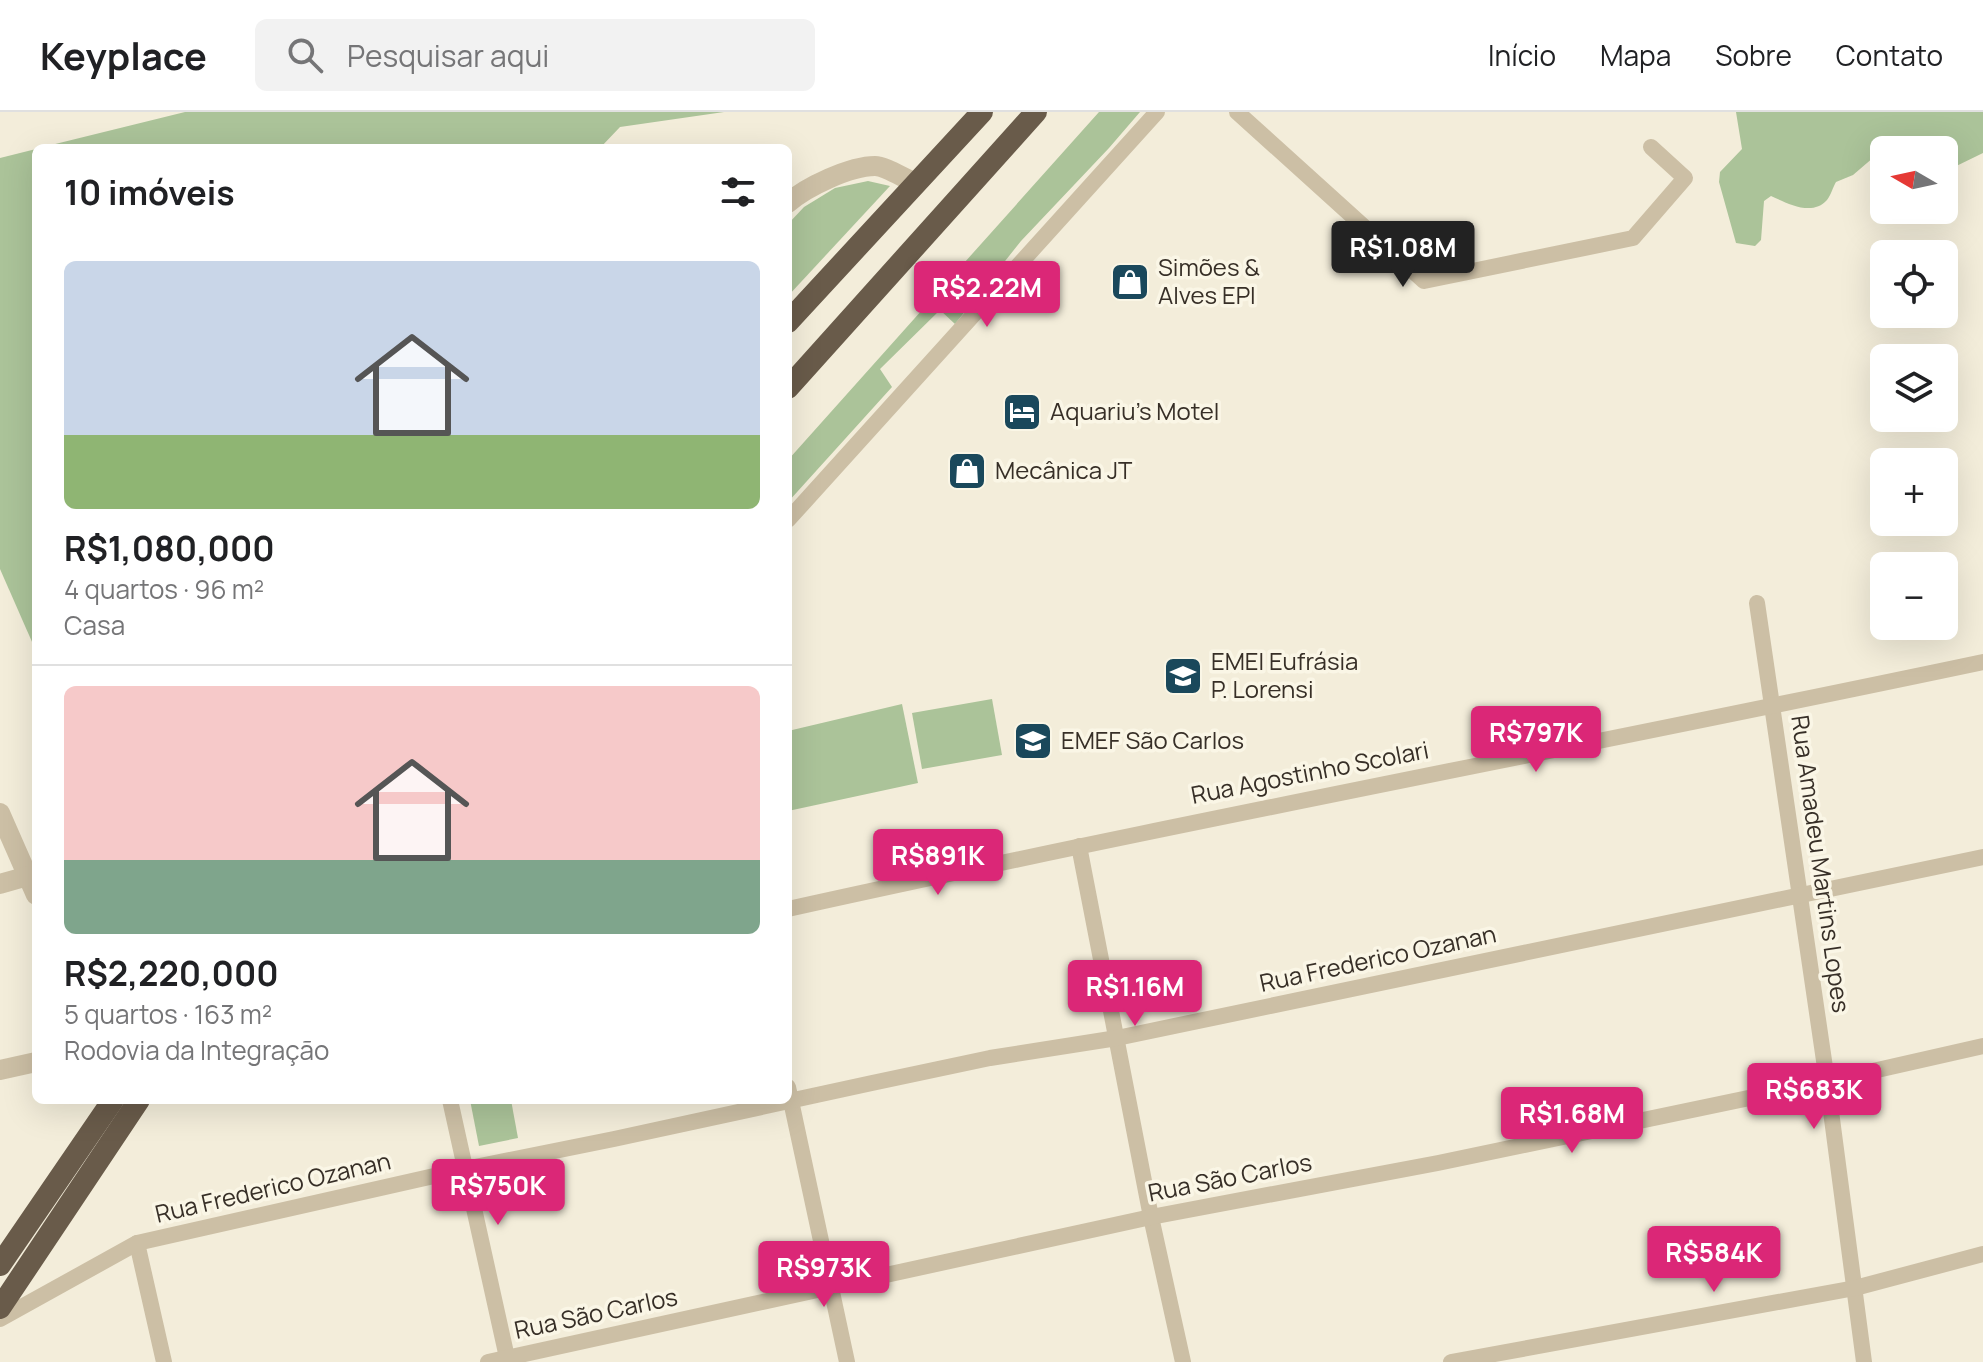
<!DOCTYPE html>
<html lang="pt">
<meta charset="utf-8">
<style>
:root{--surface:#fff;--page:#f2f2f2;--text:#202124;--muted:#757577;--line:#e0e0e0;--accent:#db2777}
body{margin:0;font-family:Manrope,sans-serif;background:var(--page);color:var(--text);height:100vh;display:flex;flex-direction:column;font-size:30px;white-space:nowrap}
*{box-sizing:border-box;margin:0}
p{font-size:26px;color:var(--muted)}
.icon{flex:none;width:44px;height:44px;fill:none;stroke:currentColor;stroke-width:2;stroke-linecap:round;stroke-linejoin:round}
.map{position:relative;flex:1;overflow:hidden}
.side{position:absolute;left:32px;top:32px;width:760px;height:960px;display:flex;flex-direction:column;background:var(--surface);border-radius:12px;box-shadow:0 8px 32px #0002}
.side>*{flex:none}
.needle{width:52px;rotate:279deg}
.controls{position:absolute;left:1870px;top:24px;display:grid;gap:16px}
.controls a{display:grid;place-items:center;width:88px;height:88px;border-radius:12px;background:var(--surface);box-shadow:0 8px 32px #0002;font-size:40px}
.price{position:absolute;translate:-50% -68px;padding:0 18px;border-radius:8px;background:var(--accent);color:#fff;font-size:26px;line-height:52px;filter:drop-shadow(0 2px 4px #0008)}
.price::after{content:'';position:absolute;left:50%;top:48px;width:24px;height:18px;margin-left:-12px;background:inherit;clip-path:polygon(0 0,100% 0,50% 100%)}
.price.active{background:#222;color:#fff}
ul{padding:0;list-style:none}
li{display:grid;align-content:center;gap:16px;height:424px;padding:0 32px}
li+li{border-top:2px solid var(--line)}
li span{display:grid;place-items:center;height:248px;border-radius:12px;color:#555}
li>.icon{margin-inline-start:auto}
span .icon{width:144px;height:144px;fill:#fffc;stroke-width:1}
li b{font-size:34px}
h2{display:flex;justify-content:space-between;align-items:center;height:96px;padding:0 32px;font-size:34px}
header{display:flex;align-items:center;gap:48px;box-sizing:border-box;height:112px;padding:0 40px;background:var(--surface);border-bottom:2px solid var(--line)}
header strong{font-size:38px}
nav{display:flex;gap:44px;margin-inline-start:auto;font-size:28px}
.search{width:560px;height:72px;background:var(--page);display:flex;align-items:center;gap:20px;box-sizing:border-box;padding:0 28px;border-radius:12px;color:var(--muted);font-size:30px}
.map>svg:first-child{display:block}
.green{fill:#abc399}
.lines{fill:none;stroke-linecap:round;stroke-linejoin:round}
.minor{stroke:#ccbfa5;stroke-width:16}
.tertiary{stroke:#ccbfa5;stroke-width:20}
.trunk{stroke:#695b4a;stroke-width:22}
.labels{text-anchor:middle;stroke-width:7;stroke-linejoin:round;paint-order:stroke}
.poi-label{font-size:24px;fill:#372f27;stroke:#faf6e6;text-anchor:start}
.street-label{font-size:24px;fill:#372f27;stroke:#faf6e6}
</style>
<header>
<strong>Keyplace</strong>
<div class="search"><svg class="icon" aria-label="search" viewBox="0 0 24 24"><circle cx="10" cy="10" r="6"/><path d="M15 15l6 6"/></svg>Pesquisar aqui</div>
<nav><a>Início</a><a>Mapa</a><a>Sobre</a><a>Contato</a></nav>
</header>
<div class="map">
<svg width="1983" height="1250" viewBox="0 0 1983 1250">
<rect width="100%" height="100%" fill="#f3edda"/>
<g class="green">
<polygon points="185,0 724,0 620,15 600,36 39,36"/>
<polygon points="1099,0 1140,0 1109,36 1021,129 955,212 940,198 880,257 892,275 788,390 788,348"/>
<path d="M1736,0H1983V41L1944,60V38H1884V43L1881,39L1853,63L1836,70C1833,75 1831,83 1827,88C1812,105 1787,91 1771,84L1764,89L1761,128L1755,134L1736,131L1719,70L1720,60L1742,37Z"/>
<polygon points="36,37 36,539 0,457 0,46"/>
<polygon points="868,69 890,74 788,184 788,112 804,95 835,76"/>
<polygon points="992,587 1002,643 922,657 912,601"/>
<polygon points="902,592 918,671 788,699 788,619"/>
<polygon points="470,988 511,988 518,1026 479,1034"/>
</g>
<g class="lines">
<g class="minor">
<polyline points="1237,0 1424,169 1633,126 1685,66 1651,35"/>
<polyline points="788,408 1157,0"/>
<polyline points="1757,491 1827,969 1864,1250"/>
<polyline points="1079,734 1151,1105 1183,1250"/>
<path d="M788,797C1185,709 1585,634 1983,550"/>
<polyline points="788,975 847,1250"/>
<polyline points="450,988 508,1250"/>
<polyline points="137,1131 164,1250"/>
<polyline points="0,1207 137,1131 465,1057 614,1027 872,971 990,946 1117,926 1983,745"/>
<polyline points="488,1250 1151,1105 1438,1051 1811,973 1983,934"/>
<polyline points="1451,1250 1855,1176 1983,1142"/>
</g>
<g class="tertiary">
<path d="M788,91C806,75 850,54 875,54C885,54 905,67 916,71"/>
<polyline points="0,701 36,783"/>
<polyline points="0,772 28,764"/>
<polyline points="0,958 36,950"/>
</g>
<g class="trunk">
<polyline points="788,210 982,0"/>
<polyline points="788,276 1036,0"/>
<polyline points="0,1153 113,988"/>
<polyline points="0,1196 139,988"/>
</g>
</g>
<defs>
<g id="shop-square" transform="scale(2)"><rect x="-9" y="-9" width="18" height="18" rx="4" fill="#1a485b" stroke="#faf6e6"/><path d="M-5-2.5h2.3a2.7 3.5 0 0 1 5.4 0H5L5.5 6h-11ZM-1.5-2.5h3a1.5 2.3 0 0 0-3 0Z" fill="#fff"/></g>
<g id="hotel-square" transform="scale(2)"><rect x="-9" y="-9" width="18" height="18" rx="4" fill="#1a485b" stroke="#faf6e6"/><path d="M-6-4.5h1.5V1H6V5H4.5V3h-9V5H-6ZM-4 0a1.8 1.8 0 1 1 3.6 0ZM.5 0V-2.5h3Q6-2.5 6 0Z" fill="#fff"/></g>
<g id="school-square" transform="scale(2)"><rect x="-9" y="-9" width="18" height="18" rx="4" fill="#1a485b" stroke="#faf6e6"/><path d="M0-5L7-2L0 1L-7-2ZM-4 1L0 2.5L4 1V4Q0 6-4 4Z" fill="#fff"/></g>
</defs>
<g fill-rule="evenodd">
<use href="#shop-square" x="1130" y="170"/>
<use href="#hotel-square" x="1022" y="300"/>
<use href="#shop-square" x="967" y="359"/>
<use href="#school-square" x="1183" y="564"/>
<use href="#school-square" x="1033" y="629"/>
</g>
<g class="labels">
<g class="poi-label">
<text x="1158" y="164">Simões &amp;<tspan x="1158" dy="28">Alves EPI</tspan></text>
<text x="1050" y="308">Aquariu's Motel</text>
<text x="995" y="367">Mecânica JT</text>
<text x="1211" y="558">EMEI Eufrásia<tspan x="1211" dy="28">P. Lorensi</tspan></text>
<text x="1061" y="637">EMEF São Carlos</text>
</g>
<g class="street-label">
<text transform="translate(1310 661) rotate(-11)" y="8">Rua Agostinho Scolari</text>
<text transform="translate(1820 752) rotate(82)" y="8">Rua Amadeu Martins Lopes</text>
<text transform="translate(1378 847) rotate(-12)" y="8">Rua Frederico Ozanan</text>
<text transform="translate(1230 1066) rotate(-11)" y="8">Rua São Carlos</text>
<text transform="translate(273 1076) rotate(-13)" y="8">Rua Frederico Ozanan</text>
<text transform="translate(596 1202) rotate(-12)" y="8">Rua São Carlos</text>
</g>
</g>
</svg>
<div class="controls">
<a><svg class="needle" viewBox="-14 -14 28 28"><path d="M0-13l5 13h-10z" fill="#e53935"/><path d="M0 13l5-13h-10z" fill="#757577"/></svg></a>
<a><svg class="icon" aria-label="locate" viewBox="0 0 24 24"><circle cx="12" cy="12" r="6"/><path d="M12 2v4M12 18v4M2 12h4M18 12h4"/></svg></a>
<a><svg class="icon" aria-label="layers" viewBox="0 0 24 24"><path d="M12 4l9 5-9 5-9-5zM3 14l9 5 9-5"/></svg></a>
<a>+</a>
<a>−</a>
</div>
<b class="price active" style="left:1403px;top:177px">R$1.08M</b>
<b class="price" style="left:987px;top:217px">R$2.22M</b>
<b class="price" style="left:1536px;top:662px">R$797K</b>
<b class="price" style="left:938px;top:785px">R$891K</b>
<b class="price" style="left:1135px;top:916px">R$1.16M</b>
<b class="price" style="left:1814px;top:1019px">R$683K</b>
<b class="price" style="left:1572px;top:1043px">R$1.68M</b>
<b class="price" style="left:498px;top:1115px">R$750K</b>
<b class="price" style="left:1714px;top:1182px">R$584K</b>
<b class="price" style="left:824px;top:1197px">R$973K</b>
<section class="side">
<h2>10 imóveis<svg class="icon" aria-label="filters" viewBox="0 0 24 24"><path d="M4 7h16M4 17h16"/><circle cx="9" cy="7" r="2"/><circle cx="15" cy="17" r="2"/></svg></h2>
<ul>
<li><span style="background:linear-gradient(#c9d6e8 70%,#8fb573 0)"><svg class="icon" aria-label="home" viewBox="0 0 24 24"><path d="M3 11l9-7 9 7M6 9v11h12V9"/></svg></span><div><b>R$1,080,000</b><p>4 quartos · 96 m²</p><p>Casa</p></div></li>
<li><span style="background:linear-gradient(#f6c9c9 70%,#7fa58c 0)"><svg class="icon" aria-label="home" viewBox="0 0 24 24"><path d="M3 11l9-7 9 7M6 9v11h12V9"/></svg></span><div><b>R$2,220,000</b><p>5 quartos · 163 m²</p><p>Rodovia da Integração</p></div></li>
</ul>
</section>
</div>
